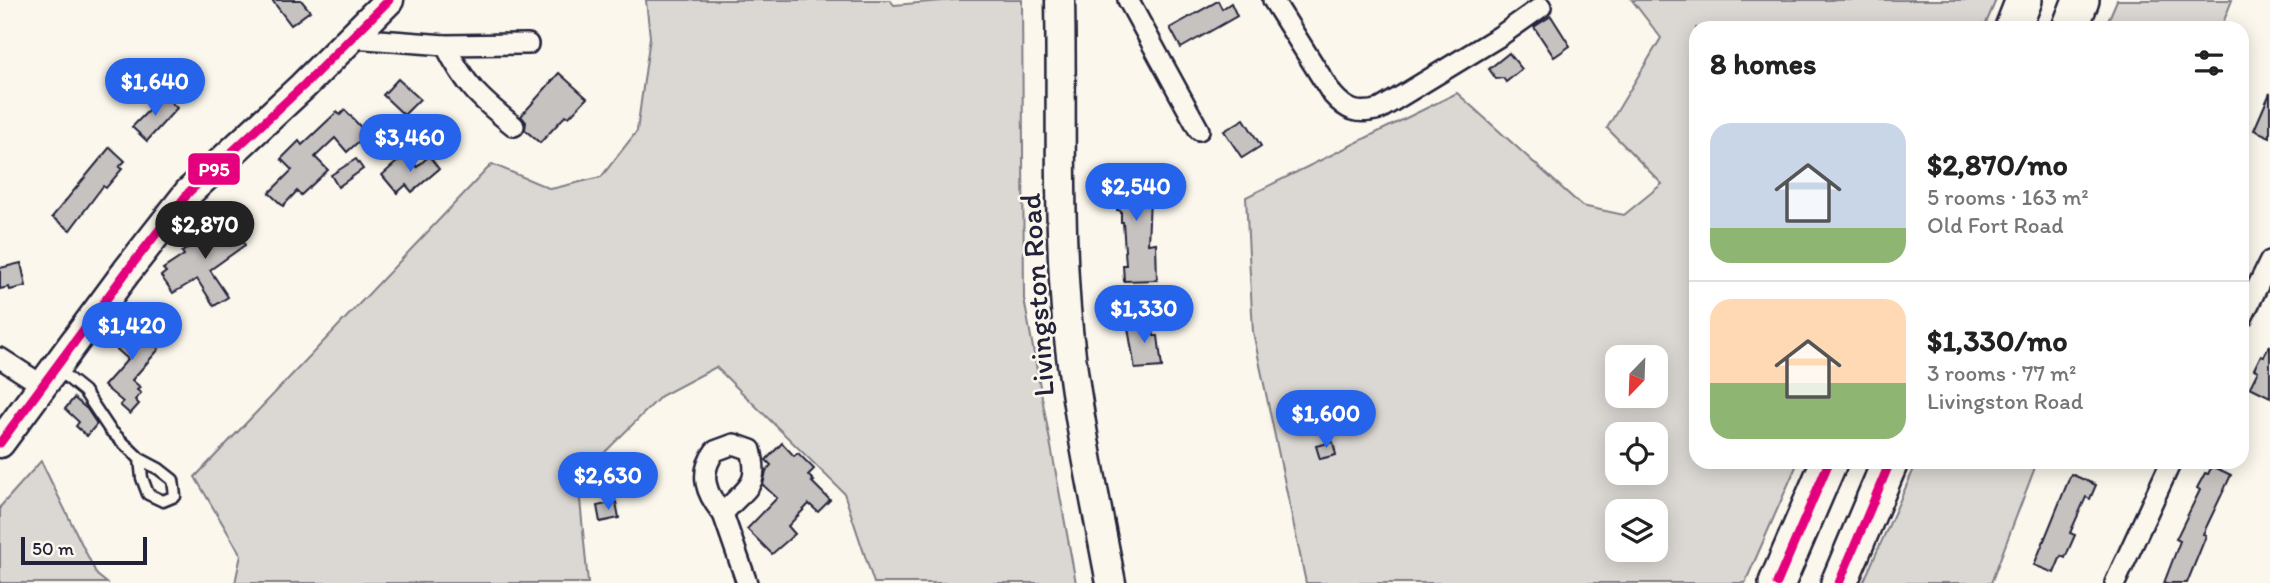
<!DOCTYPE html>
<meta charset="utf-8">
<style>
:root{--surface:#fff;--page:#f2f2f2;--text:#222;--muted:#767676;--line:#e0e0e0;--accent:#2563eb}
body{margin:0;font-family:Itim,sans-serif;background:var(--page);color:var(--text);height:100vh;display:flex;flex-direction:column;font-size:26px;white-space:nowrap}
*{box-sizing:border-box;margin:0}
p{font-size:23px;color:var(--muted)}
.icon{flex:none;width:38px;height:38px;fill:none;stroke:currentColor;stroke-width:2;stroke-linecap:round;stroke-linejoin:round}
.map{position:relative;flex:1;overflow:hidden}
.panel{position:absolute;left:1689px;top:21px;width:560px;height:448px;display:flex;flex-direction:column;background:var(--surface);border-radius:21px;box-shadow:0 4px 18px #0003}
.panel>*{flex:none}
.needle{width:46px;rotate:203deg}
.fabs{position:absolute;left:1605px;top:345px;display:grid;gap:14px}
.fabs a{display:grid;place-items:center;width:63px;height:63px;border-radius:14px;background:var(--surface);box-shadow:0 4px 18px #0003;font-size:35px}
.scale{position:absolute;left:21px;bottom:18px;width:126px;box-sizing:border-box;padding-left:7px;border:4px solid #22223b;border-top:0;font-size:19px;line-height:24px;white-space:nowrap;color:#22223b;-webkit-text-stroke:5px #fbf7ec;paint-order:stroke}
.price{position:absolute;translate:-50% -60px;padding:0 16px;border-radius:24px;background:var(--accent);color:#fff;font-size:23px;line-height:46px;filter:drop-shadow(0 2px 4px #0008)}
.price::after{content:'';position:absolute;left:50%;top:42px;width:21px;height:16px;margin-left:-10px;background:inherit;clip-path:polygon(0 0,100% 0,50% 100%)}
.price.on{background:#222;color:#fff}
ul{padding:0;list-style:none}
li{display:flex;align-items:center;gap:21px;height:175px;padding:0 21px}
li+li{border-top:2px solid var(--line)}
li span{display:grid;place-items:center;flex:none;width:196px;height:140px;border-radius:21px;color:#555}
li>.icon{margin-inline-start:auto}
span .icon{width:84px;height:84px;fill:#fffc;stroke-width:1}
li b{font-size:30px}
h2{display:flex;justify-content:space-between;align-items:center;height:84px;padding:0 21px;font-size:30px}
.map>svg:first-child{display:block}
.green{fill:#dbd8d3;stroke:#7e7d87;stroke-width:2;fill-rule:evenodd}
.building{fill:#c6c2c0;stroke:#22223b;stroke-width:2}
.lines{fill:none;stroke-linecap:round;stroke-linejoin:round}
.lane-casing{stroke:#22223b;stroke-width:15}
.street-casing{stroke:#22223b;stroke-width:24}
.secondary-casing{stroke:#22223b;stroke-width:33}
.highway-casing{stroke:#22223b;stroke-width:40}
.lane{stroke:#fbf7ec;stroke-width:10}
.street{stroke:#fbf7ec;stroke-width:19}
.secondary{stroke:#fbf7ec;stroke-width:28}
.highway{stroke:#fbf7ec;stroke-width:35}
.bus-1-casing{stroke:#fbf7ec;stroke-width:14}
.bus-1{stroke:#e5007d;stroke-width:9}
.labels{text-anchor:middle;stroke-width:5;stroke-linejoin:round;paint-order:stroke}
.street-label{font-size:30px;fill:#22223b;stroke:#fbf7ec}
.line-badge{stroke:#fbf7ec;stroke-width:2.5}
.badge-label{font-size:19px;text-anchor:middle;font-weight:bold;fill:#fff}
</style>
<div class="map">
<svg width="2270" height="583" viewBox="0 0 2270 583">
<rect width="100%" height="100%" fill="#fbf7ec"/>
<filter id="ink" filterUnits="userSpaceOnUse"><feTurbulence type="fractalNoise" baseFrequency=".0143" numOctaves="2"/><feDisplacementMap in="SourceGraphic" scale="14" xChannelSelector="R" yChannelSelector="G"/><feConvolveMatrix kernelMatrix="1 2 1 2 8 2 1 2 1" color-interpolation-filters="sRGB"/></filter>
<g filter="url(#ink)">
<g class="green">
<polygon points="646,0 890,0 894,5 955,0 1022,0 1024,299 1076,583 874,583 844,493 716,367 661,396 578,479 588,583 235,583 241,555 195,477 492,164 551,189 601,177 637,131 650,37"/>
<path d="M1632,0H1996L1984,28H1696V462H1798L1745,583H1306L1253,332L1246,197L1457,93L1582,206L1624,215L1662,184L1607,128L1661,38ZM1617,357H1656V396H1617ZM1617,434H1656V472H1617ZM1617,511H1656V550H1617Z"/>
<polygon points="2117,0 2232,0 2221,28 2105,28"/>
<polygon points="41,461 97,575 107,583 0,583 0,507"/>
<polygon points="1917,462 2037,462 1991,583 1863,583"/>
</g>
<g class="building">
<polygon points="272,0 301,0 310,11 291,25"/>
<polygon points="1218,1 1222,9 1231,3 1237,16 1181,48 1170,28"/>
<polygon points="1551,16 1570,46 1554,57 1534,27"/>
<polygon points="1509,53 1522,69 1506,82 1503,78 1496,79 1489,69"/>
<polygon points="559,73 587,98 569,117 566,115 540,143 525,130 526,122 521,116"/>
<polygon points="398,79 420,99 404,115 383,95"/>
<polygon points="2270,93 2270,137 2254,130"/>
<polygon points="164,95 177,108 147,141 132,127"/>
<polygon points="345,110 367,134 347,152 335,138 315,157 328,170 301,195 297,191 283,206 269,193 292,170 281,159 299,141 302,145 337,112 340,115"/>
<polygon points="1244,119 1261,146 1242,158 1224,131"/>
<polygon points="110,147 125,161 119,167 122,169 106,188 103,186 70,230 52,217"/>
<polygon points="406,154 417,167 429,156 439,169 412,192 406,185 397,193 382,175"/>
<polygon points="356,159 363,169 338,187 331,175"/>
<polygon points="1153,174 1153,184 1158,184 1158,198 1150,198 1148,244 1156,243 1157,280 1124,281 1123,265 1126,265 1123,222 1121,222 1121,211 1117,210 1118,192 1106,192 1106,175"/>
<polygon points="223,215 245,245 210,270 228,297 214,306 197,279 173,293 161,276 166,272 163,269 184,255 182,252 206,236 202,232"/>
<polygon points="21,263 26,286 10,290 9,287 0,289 0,268"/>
<polygon points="143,312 155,323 146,333 148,335 146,337 159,349 132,380 140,387 137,390 141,393 135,400 139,404 130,414 120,405 123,402 104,386 128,359 113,346"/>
<polygon points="1152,320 1154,336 1158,336 1162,367 1135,369 1127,322"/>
<polygon points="2270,345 2270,397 2250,387 2258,371 2254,369 2261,355 2264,356"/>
<polygon points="74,398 87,409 97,424 87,436 76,426 79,422 65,409"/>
<polygon points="1333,442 1336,455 1320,459 1316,446"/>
<polygon points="782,443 794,456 798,453 814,469 808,475 814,481 812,482 830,500 818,512 809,504 788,526 795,534 772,554 747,529 777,498 763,485 766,471 771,465 766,460"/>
<polygon points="2212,466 2231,475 2203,534 2206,535 2204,541 2187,583 2164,583 2180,541 2176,539 2200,490 2197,488 2205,473 2208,474"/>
<polygon points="2071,474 2096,485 2090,499 2086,497 2070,533 2075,535 2065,558 2061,556 2054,573 2034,565"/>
<polygon points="616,502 619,518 600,522 597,506"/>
</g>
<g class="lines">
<g class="lane-casing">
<polyline id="lane" points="58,370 84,391 110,430 140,459 159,469 173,480 175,496 163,501 148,494 142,478 140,459"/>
</g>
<g class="street-casing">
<g id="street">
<polyline points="1128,0 1199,130"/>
<path d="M1273,0L1332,94C1347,111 1357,115 1380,109L1500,36L1541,7"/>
<polyline points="353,38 445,45 528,44"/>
<path d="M445,45C466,86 479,98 514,126"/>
<polyline points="2242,318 2270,261"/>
<polyline points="0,358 42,385"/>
<path d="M734,444L751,450C761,489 744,487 723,514C706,494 698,474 715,451Z"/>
<polyline points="723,514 747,583"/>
<polyline points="2115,583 2171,462"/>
</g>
</g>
<g class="secondary-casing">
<g id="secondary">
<path d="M1060,0C1062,103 1058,206 1066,309C1074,402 1094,492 1111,583"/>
<polyline points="0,443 127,271 189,192 303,86 389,0"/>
</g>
</g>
<g class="highway-casing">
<g id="highway">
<polyline points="2013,28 2024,0"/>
<polyline points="2070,28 2081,0"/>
<polyline points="1777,583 1829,462"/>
<polyline points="1839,583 1890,462"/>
</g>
</g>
<use href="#lane" class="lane"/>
<use href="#street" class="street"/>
<use href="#secondary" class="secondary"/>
<use href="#highway" class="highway"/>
<g class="bus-1-casing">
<g id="bus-1">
<polyline points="0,443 127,271 189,192 303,86 389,0"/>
<polyline points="1777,583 1829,462"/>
<polyline points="1839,583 1890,462"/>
</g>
</g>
<use href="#bus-1" class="bus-1"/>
</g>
</g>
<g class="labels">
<g class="street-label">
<text transform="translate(1037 295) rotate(-94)" y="10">Livingston Road</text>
</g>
</g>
<rect class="line-badge" x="187" y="152" width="54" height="34" rx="7" fill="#e5007d"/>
<g class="badge-label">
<text x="214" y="176">P95</text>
</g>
</svg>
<div class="fabs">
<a><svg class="needle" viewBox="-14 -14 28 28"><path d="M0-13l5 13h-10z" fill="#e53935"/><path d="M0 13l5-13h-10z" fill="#767676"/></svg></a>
<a><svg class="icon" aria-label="locate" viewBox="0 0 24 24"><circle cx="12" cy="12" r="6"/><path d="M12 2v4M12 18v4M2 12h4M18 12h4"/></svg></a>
<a><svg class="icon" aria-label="layers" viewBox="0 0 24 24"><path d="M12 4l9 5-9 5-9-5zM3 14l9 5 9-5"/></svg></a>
</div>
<div class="scale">50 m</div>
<b class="price" style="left:155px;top:118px">$1,640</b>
<b class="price" style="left:410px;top:174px">$3,460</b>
<b class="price" style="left:1136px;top:223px">$2,540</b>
<b class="price on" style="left:205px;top:261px">$2,870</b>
<b class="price" style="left:1144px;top:345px">$1,330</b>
<b class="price" style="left:132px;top:362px">$1,420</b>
<b class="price" style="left:1326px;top:450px">$1,600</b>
<b class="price" style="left:608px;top:512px">$2,630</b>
<section class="panel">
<h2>8 homes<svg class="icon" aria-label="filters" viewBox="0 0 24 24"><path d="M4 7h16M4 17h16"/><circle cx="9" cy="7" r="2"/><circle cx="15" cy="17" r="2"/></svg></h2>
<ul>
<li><span style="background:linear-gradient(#c9d6e8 75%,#8fb573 0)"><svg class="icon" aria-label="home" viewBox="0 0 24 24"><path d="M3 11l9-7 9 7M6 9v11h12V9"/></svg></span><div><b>$2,870/mo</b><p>5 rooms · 163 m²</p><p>Old Fort Road</p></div></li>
<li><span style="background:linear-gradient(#ffd9b3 60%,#8fb573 0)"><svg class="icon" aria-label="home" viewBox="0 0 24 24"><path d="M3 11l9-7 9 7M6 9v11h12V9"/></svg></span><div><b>$1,330/mo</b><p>3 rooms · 77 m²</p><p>Livingston Road</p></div></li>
</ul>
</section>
</div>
